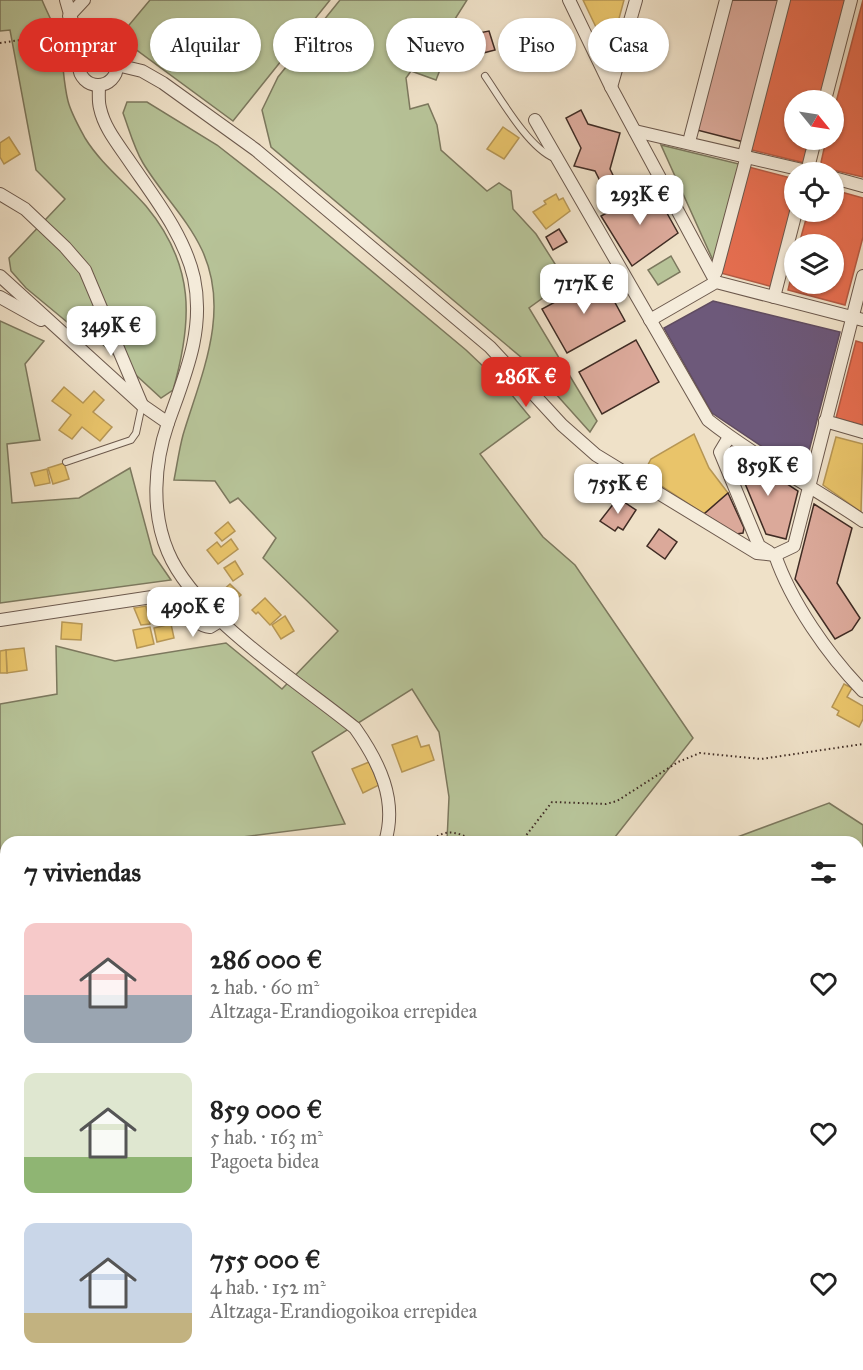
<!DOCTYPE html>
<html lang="es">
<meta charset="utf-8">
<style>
:root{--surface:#fff;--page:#f2f2f2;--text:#222;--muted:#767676;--accent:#d93025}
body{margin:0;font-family:"IM FELL Great Primer",serif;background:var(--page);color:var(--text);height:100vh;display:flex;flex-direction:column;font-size:22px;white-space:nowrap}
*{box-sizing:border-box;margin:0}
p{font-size:20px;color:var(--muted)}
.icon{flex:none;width:33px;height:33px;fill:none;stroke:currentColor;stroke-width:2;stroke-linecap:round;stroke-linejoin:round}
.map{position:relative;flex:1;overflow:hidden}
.side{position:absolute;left:0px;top:836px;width:864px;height:536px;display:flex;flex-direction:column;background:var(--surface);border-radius:18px 18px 0 0;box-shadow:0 2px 4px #0004}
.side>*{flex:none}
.hud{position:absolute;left:18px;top:18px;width:828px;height:54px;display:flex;gap:12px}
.needle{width:39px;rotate:120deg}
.tools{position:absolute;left:784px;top:90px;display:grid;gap:12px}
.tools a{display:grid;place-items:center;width:60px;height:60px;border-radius:50%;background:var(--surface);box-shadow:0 2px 4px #0004;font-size:30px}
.price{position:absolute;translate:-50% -51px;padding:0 14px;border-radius:12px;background:#fff;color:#222;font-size:20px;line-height:39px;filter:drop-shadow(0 2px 3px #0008)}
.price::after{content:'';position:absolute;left:50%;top:36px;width:18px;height:14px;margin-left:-9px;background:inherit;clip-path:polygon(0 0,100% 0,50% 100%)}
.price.active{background:var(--accent);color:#fff}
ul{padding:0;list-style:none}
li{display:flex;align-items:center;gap:18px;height:150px;padding:0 24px}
li span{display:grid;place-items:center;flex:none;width:168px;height:120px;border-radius:12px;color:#555}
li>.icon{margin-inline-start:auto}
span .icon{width:72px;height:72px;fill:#fffc;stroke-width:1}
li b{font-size:26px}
h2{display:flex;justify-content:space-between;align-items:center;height:72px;padding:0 24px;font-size:26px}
.tag{padding:0 21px;border-radius:27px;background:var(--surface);box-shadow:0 2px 4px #0004;font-size:21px;line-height:54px}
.tag.active{background:var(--accent);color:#fff}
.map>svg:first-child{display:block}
.green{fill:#b7c398;stroke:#7c785e;stroke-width:1.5}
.homes{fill:#e9c46a;stroke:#b69655;stroke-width:1.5}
.shops{fill:#e76f51;stroke:#b55b44;stroke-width:1.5}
.offices{fill:#6d597a;stroke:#604c60;stroke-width:1.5}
.building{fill:#dba99a;stroke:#402c24;stroke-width:1.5}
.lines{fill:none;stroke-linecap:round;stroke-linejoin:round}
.lane-casing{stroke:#6c594d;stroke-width:8}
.street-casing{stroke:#6c594d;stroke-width:14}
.path{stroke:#402c24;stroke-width:2;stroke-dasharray:1.5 3;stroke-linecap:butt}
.lane{stroke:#f5ecdb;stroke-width:6}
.street{stroke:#f5ecdb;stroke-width:12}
</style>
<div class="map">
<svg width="863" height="1370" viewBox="0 0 863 1370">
<rect width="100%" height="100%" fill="#efe1c8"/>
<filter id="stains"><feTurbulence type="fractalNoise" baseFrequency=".00333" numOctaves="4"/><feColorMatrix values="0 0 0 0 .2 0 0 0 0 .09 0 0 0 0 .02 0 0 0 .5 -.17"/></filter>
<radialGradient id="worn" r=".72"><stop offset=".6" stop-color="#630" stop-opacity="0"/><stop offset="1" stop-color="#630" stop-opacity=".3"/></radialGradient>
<g class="green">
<path d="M0,0H42C46,10 51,19 55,29C64,51 62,78 68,101C71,113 79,127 85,138C101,164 126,183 146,206C195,265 193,320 173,390L161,398L100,342L73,327L26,288L11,271L9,258L65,199L36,170L10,30L0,31Z"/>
<polygon points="150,0 330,0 233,121 119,37"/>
<polygon points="340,0 467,0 455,19 432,23 429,38 445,57 436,80 411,71 406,78 410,109 428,104 437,125 441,150 487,191 499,183 511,191 513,209 536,234 557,267 562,284 529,308 597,421 590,432 528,363 271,147 262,110 278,77"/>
<path d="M127,102H147L217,145L277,192L466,350L506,388L530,417L480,454L543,537L575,565L693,738L615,837L639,841H447L449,797L439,732L412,689L312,752L345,824L204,842H6V871H0V704L57,694L56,646L115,661L226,643L282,689L338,631L263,558L276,538L238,498L230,503L215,481L174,480C177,465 179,450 183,435C201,375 231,312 202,250C187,218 161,193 143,163C134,148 129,129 123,113Z"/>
<polygon points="661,145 743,165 716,267"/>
<polygon points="671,256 680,272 658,285 648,270"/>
<polygon points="0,321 44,341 25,364 40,440 7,444 12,503 79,498 130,468 153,554 171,580 0,603"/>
<polygon points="829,803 863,825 863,1173 858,1174 858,842 724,842"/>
<polygon points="6,946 6,1365 248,1365 244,1370 0,1370 0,947"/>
<polygon points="863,1185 863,1370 474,1370 475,1365 858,1365 858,1186"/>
</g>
<g class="homes">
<polygon points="583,0 624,0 611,48 605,46"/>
<polygon points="503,127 519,138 504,159 487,149"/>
<polygon points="9,137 20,154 4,164 0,157 0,143"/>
<polygon points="556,194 559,200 563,198 570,211 546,229 533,212 546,204 544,201"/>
<polygon points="64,387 83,403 94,391 104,400 93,412 112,427 100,441 82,427 72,439 59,430 71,415 52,401"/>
<polygon points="694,434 709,468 728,493 704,514 643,474 651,459"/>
<polygon points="836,437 863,444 861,512 823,485"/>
<polygon points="64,463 69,479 53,484 48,468"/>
<polygon points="47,469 50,483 35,486 31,473"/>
<polygon points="228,522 235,531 222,541 215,533"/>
<polygon points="231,539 238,549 218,564 207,550 217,542 221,547"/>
<polygon points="235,561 243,574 233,581 224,568"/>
<polygon points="230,584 241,595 231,604 221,592"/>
<polygon points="265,598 281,615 270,625 258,612 256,614 252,610"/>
<polygon points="146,606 150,624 141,625 134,608"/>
<polygon points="285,616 294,631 281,639 272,625"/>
<polygon points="62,622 82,624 81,640 61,639"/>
<polygon points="171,624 174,638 157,642 154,628"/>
<polygon points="150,627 154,644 137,648 133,630"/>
<polygon points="24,648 27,670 7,673 6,650"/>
<polygon points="6,650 7,673 0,673 0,651"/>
<polygon points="844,684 852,688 847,697 863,706 863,719 859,727 837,715 839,711 832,707"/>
<polygon points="417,736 421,747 429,745 434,760 402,772 392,745"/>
<polygon points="369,762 379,785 363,793 352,769"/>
<rect x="343" y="1365" width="18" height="5"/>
</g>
<g class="shops">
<polygon points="789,0 846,0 821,100 795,100 795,140 811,140 805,163 748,149"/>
<polygon points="863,0 863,177 820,167 826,140 834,140 834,110"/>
<polygon points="745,166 795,179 795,203 773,287 717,272"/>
<polygon points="834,190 863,198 863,237 845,305 788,290 795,261 795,284 834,284 834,244 799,244 808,212 834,212"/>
<polygon points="856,341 863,343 863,425 836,418"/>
</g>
<polygon class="offices" points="713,301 840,332 804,470 794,468 712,413 664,328"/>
<g class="building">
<polygon points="731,0 780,0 744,142 697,130"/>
<polygon points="489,31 495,50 468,57 463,36"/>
<polygon points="581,110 588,124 620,133 610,169 626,202 614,209 595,171 574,166 581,148 566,118"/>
<polygon points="653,188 678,233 632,266 601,216"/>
<polygon points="559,229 567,242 553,250 546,237"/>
<polygon points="601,277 625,321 567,353 542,309"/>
<polygon points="636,340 659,382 602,414 579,372"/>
<polygon points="737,451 798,491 786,539 766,534 734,457"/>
<polygon points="728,493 744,528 743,533 736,534 704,514"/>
<polygon points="618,498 636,510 623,530 618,527 615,531 600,521"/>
<polygon points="814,504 852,528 837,583 860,618 852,630 835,639 795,579"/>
<polygon points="659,529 677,542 665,559 647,546"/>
<rect x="858" y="1324" width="5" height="34"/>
</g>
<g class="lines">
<g class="lane-casing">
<g id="lane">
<path d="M485,76C501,99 528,147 554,158"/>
<polyline points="66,462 131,440 136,433 142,405"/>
<polyline points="848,1365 849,1370"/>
<polyline points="205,1370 205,1365"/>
</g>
</g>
<g class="street-casing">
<g id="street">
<polyline points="66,0 74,28 89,48"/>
<polyline points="569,0 611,87 716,282"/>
<polyline points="69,16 84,0"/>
<circle cx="98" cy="66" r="19"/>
<polyline points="117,65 142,71 163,83 256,150 490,347 562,425 596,455 757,553 775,555"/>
<path d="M99,85C99,92 98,101 100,108C104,127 117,143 128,159C153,196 184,234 194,278C205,330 185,375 168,423C154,464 151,512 168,552C195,617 300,683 355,728C379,762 398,800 385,842"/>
<polyline points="611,87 636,0"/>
<polyline points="825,100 851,0"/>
<path d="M535,120L708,420C756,458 812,486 863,521"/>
<polyline points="635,131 811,172"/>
<polyline points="689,142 726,0"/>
<polyline points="744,155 784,0"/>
<polyline points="807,172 815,140"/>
<polyline points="834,178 863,186"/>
<polyline points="0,194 25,209 65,247 85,270 142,405"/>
<polyline points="716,272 745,163"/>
<polyline points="0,276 142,405 168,423"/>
<polyline points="0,297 41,320"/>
<polyline points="774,297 796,212"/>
<polyline points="650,320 716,282 863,320"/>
<polyline points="825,421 863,432"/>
<polyline points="729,437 720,452 759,546 769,552"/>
<polyline points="775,555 794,546 863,276"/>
<path d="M775,555C791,602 828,655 863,691"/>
<path d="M0,620L165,595C183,601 191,625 210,627L220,621"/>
<polyline points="0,919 6,918"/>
<polyline points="858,1180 863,1179"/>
<polyline points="425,1365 426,1370"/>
<polyline points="254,1370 258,1365"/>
<polyline points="404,1370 409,1365"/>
</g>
</g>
<g class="path">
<polyline points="0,43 62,34"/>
<path d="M430,842C444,828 459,831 474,842"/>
<polyline points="521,842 552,802 606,804 617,801 678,762 700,753 761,759 863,744"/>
</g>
<use href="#lane" class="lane"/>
<use href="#street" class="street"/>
</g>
<rect width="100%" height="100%" filter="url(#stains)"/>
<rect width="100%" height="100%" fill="url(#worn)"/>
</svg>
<div class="tools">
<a><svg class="needle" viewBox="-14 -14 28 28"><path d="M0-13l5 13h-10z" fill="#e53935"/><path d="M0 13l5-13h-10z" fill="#767676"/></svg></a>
<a><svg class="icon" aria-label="locate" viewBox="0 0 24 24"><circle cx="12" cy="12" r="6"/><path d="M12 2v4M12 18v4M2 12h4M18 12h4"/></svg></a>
<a><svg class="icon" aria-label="layers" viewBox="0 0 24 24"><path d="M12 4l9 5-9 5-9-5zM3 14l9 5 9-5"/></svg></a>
</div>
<b class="price" style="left:640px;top:226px">293K €</b>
<b class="price" style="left:584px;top:315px">717K €</b>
<b class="price" style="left:111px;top:357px">349K €</b>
<b class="price active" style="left:526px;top:408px">286K €</b>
<b class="price" style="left:768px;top:497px">859K €</b>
<b class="price" style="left:618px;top:515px">755K €</b>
<b class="price" style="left:193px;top:638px">490K €</b>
<div class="hud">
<a class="tag active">Comprar</a>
<a class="tag">Alquilar</a>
<a class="tag">Filtros</a>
<a class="tag">Nuevo</a>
<a class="tag">Piso</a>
<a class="tag">Casa</a>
</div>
<section class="side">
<h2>7 viviendas<svg class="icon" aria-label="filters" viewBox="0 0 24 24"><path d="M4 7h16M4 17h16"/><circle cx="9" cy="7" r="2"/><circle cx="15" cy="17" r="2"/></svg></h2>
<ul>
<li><span style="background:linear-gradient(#f6c9c9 60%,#9aa5b1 0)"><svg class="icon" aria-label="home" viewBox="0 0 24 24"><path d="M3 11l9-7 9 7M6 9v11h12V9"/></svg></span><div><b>286 000 €</b><p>2 hab. · 60 m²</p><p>Altzaga-Erandiogoikoa errepidea</p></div><svg class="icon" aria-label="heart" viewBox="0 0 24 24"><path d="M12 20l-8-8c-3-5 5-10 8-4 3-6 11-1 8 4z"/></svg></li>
<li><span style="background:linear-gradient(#dfe7d0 70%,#8fb573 0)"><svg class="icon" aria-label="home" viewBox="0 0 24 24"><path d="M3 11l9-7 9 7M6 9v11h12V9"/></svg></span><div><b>859 000 €</b><p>5 hab. · 163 m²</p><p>Pagoeta bidea</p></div><svg class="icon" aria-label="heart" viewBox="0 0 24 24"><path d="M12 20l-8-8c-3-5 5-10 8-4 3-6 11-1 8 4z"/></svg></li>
<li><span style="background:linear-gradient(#c9d6e8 75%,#c2b280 0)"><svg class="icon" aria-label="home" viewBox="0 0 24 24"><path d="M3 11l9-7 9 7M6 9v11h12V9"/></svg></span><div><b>755 000 €</b><p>4 hab. · 152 m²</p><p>Altzaga-Erandiogoikoa errepidea</p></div><svg class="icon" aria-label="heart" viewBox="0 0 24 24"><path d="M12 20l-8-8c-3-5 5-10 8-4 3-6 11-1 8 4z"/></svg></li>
</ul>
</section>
</div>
